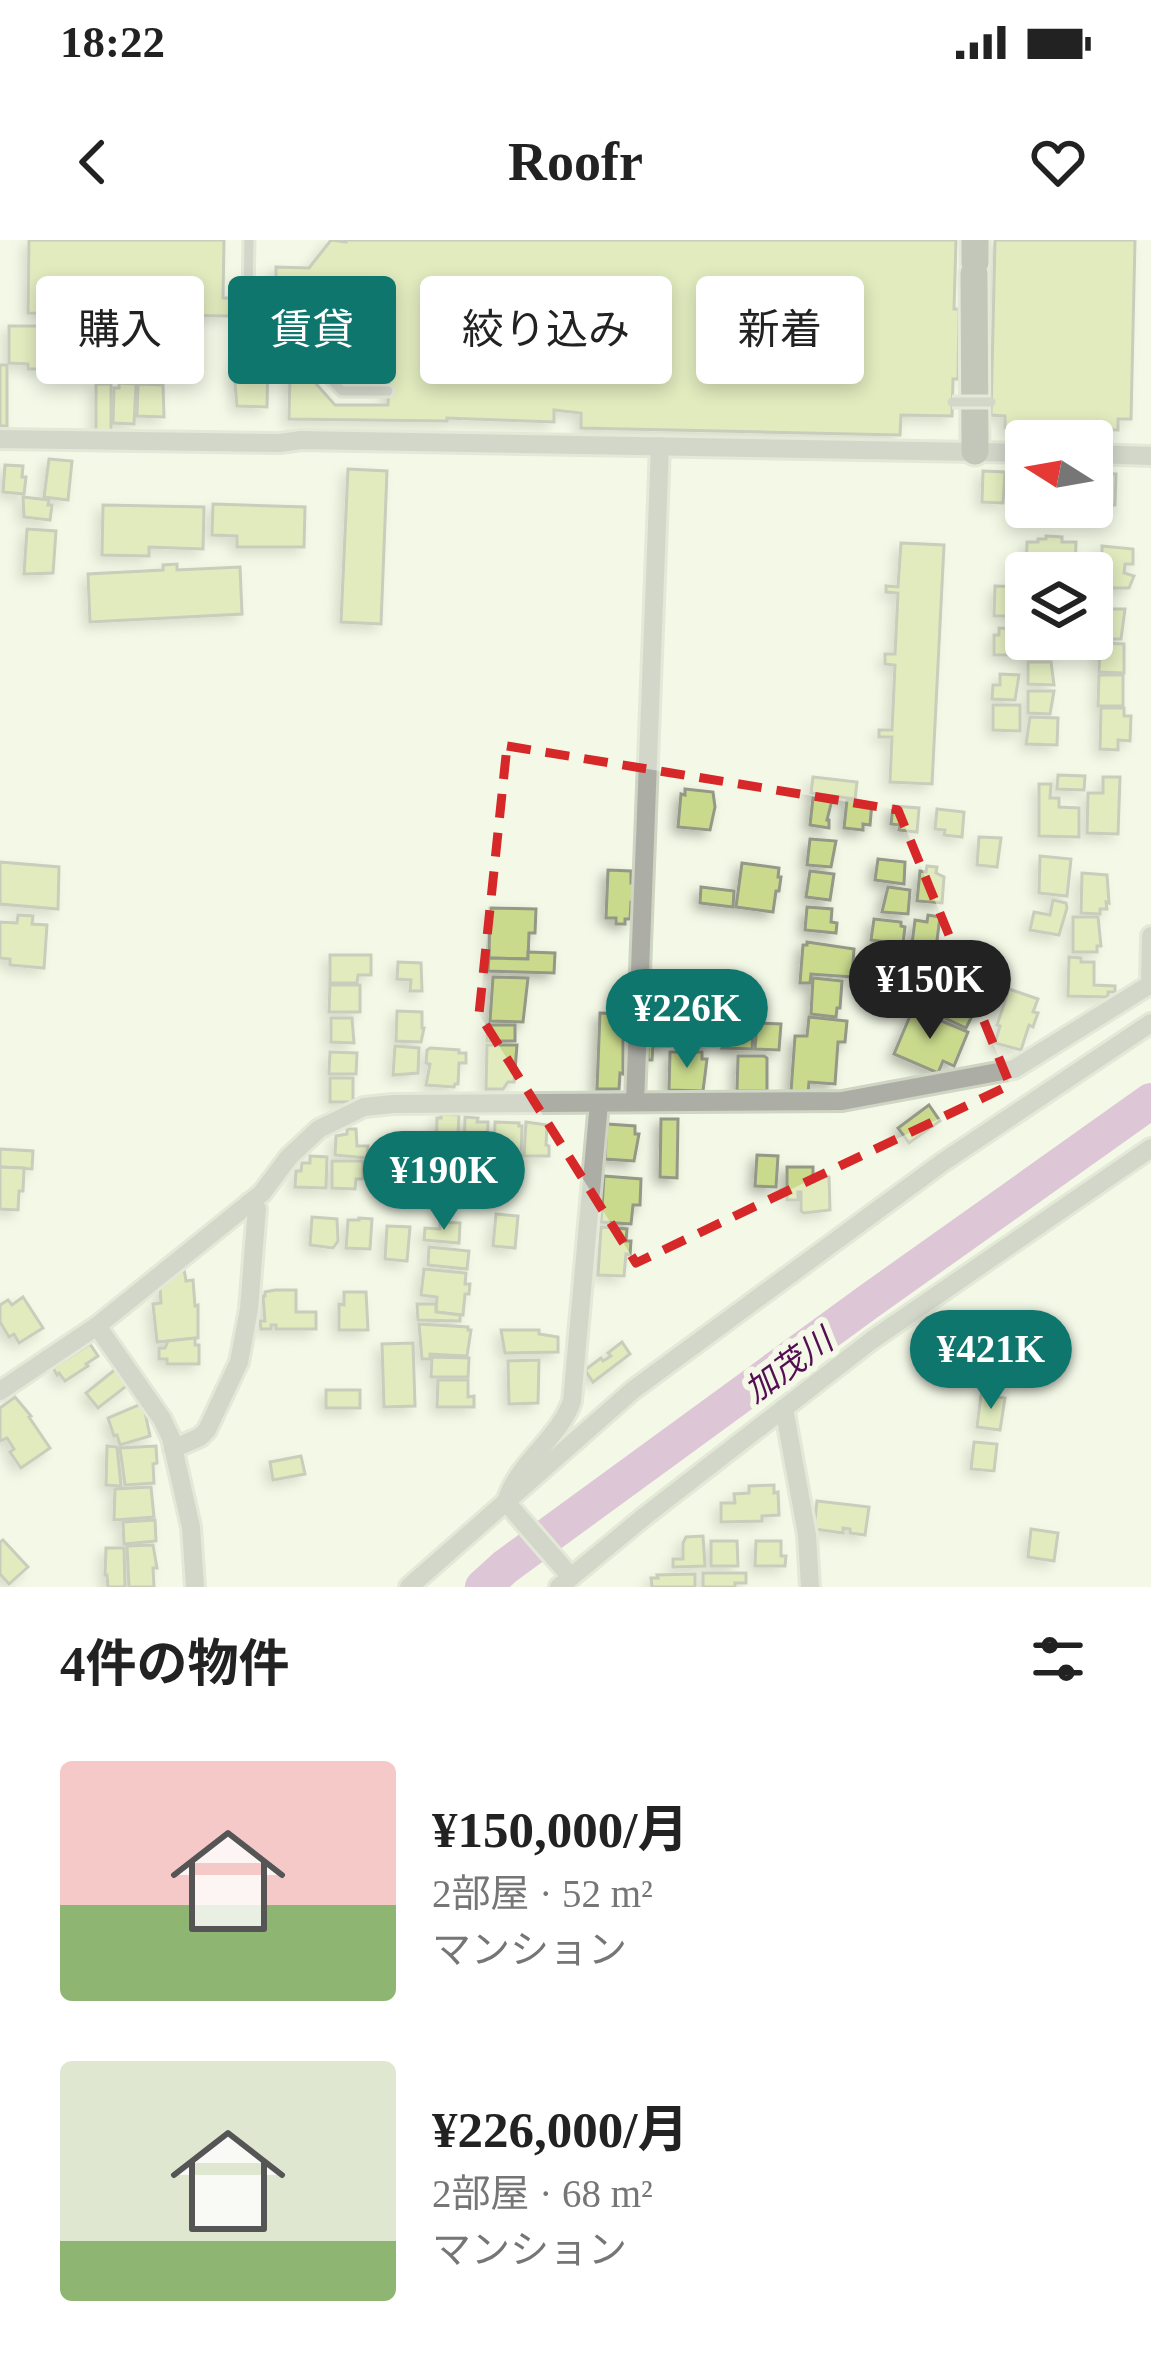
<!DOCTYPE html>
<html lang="ja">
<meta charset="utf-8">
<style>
:root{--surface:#fff;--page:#f2f2f2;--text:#222;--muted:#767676;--accent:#0f766e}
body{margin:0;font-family:"Times New Roman","Noto Sans JP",serif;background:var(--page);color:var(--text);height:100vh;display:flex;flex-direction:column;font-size:45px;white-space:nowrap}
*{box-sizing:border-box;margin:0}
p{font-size:39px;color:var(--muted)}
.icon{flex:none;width:66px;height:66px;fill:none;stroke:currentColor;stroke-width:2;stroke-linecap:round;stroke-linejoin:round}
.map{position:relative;height:1347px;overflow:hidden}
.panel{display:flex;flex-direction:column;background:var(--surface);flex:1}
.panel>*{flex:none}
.hud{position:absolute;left:36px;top:36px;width:1080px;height:108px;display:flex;gap:24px}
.needle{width:78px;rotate:281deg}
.buttons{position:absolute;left:1005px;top:180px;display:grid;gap:24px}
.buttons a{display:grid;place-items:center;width:108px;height:108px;border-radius:12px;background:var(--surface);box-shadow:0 6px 18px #0003;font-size:60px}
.price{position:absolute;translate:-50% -102px;padding:0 27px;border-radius:42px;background:var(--accent);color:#fff;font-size:39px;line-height:78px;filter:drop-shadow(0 3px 6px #0008)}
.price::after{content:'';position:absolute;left:50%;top:72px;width:36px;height:27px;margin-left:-18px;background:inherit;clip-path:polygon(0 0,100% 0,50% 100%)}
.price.current{background:#222;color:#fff}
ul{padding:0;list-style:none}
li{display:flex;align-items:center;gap:36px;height:300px;padding:0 60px}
li span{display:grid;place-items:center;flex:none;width:336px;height:240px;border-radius:12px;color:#555}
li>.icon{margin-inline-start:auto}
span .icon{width:144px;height:144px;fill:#fffc;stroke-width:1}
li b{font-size:51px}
h2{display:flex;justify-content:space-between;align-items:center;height:144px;padding:0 60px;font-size:51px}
.chip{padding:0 42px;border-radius:12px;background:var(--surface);box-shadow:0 6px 18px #0003;font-size:42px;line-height:108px}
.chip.current{background:var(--accent);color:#fff}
.status{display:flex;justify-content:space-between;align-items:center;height:84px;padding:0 60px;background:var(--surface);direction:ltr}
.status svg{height:33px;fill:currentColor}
header{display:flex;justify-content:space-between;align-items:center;height:156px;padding:0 60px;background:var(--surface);font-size:54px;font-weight:800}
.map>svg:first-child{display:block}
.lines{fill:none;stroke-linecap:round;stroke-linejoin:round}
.river{stroke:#c288bf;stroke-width:36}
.building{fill:#c9da8d;stroke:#949887;stroke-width:3;filter:url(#shadow)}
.lane-casing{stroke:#cfd4c3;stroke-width:15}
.street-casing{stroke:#cfd4c3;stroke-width:24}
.secondary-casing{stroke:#cfd4c3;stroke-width:33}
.lane{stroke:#acaea6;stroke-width:9}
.street{stroke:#acaea6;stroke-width:18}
.secondary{stroke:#888b80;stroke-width:27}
.lane-bridge-casing{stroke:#cfd4c3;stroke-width:15;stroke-linecap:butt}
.lane-bridge{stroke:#acaea6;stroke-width:9}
.marked{fill:none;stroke:#d62828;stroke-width:9;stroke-dasharray:24 15;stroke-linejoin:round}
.labels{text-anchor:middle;stroke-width:12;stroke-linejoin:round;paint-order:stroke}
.water-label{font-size:33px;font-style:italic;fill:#550e54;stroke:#f4f9e7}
</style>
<div class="status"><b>18:22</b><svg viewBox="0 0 49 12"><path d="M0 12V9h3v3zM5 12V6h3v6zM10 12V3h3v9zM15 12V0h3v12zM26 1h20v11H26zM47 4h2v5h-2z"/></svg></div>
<header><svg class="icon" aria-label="back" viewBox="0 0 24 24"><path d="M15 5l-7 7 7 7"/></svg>Roofr<svg class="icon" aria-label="heart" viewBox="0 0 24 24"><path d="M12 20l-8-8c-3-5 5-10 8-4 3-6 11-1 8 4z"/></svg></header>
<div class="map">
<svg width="1151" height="1347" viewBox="0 0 1151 1347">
<defs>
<filter id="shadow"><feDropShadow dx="-5.5" dy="5.5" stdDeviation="6" flood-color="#0004"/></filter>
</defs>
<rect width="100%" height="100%" fill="#f4f9e7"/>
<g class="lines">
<polyline class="river" points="483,1347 505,1327 868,1062 1151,861"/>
</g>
<g class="building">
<polygon points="29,0 224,0 223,58 230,58 229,76 28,73"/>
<polygon points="331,0 346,2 346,0 956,0 954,69 959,69 958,139 953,139 952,176 901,175 900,195 581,188 581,173 554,170 554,182 447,178 447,181 289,179 290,134 310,137 335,165 388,165 389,133 342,131 318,107 317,85 307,84 309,56 276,56 276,27 309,28"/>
<polygon points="995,0 1135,0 1131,179 1118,179 1118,190 1005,188 1005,176 991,175"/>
<polygon points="9,86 54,86 54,114 49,114 50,124 42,124 42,129 28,129 28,124 9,123"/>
<polygon points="63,86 99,86 98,112 93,111 93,131 62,131"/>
<polygon points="239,116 268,116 267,167 237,166 234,132 238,132"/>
<rect x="0" y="125" width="7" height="61"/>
<polygon points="119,143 136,144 134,184 113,183 114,148 119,148"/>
<rect x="96" y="144" width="15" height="47"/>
<polygon points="138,144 163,145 164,177 137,176"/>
<polygon points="49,219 72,221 68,260 44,257"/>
<polygon points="5,225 23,226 22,237 26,237 24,254 3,252"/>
<polygon points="348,229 387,231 381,384 341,382"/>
<polygon points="983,231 1005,232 1003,263 982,262"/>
<polygon points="1093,233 1116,234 1115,265 1092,265"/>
<polygon points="23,257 49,260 48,265 52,265 50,280 24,277"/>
<polygon points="213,264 305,267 304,307 237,307 237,296 212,295"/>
<polygon points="103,265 204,267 203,309 149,307 149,316 102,315"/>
<polygon points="27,289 56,291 53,333 24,334"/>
<polygon points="1046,296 1062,297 1062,302 1076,302 1075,333 1026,333 1027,302 1038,302 1038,299 1046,299"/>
<polygon points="901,303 944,305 932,544 890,542 892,497 879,497 879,490 892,490 895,425 885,424 885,414 895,414 898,353 886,352 886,346 898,347"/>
<polygon points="1102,306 1133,309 1133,324 1125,324 1124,333 1134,336 1129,348 1108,348 1109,325 1102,325"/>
<polygon points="177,324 177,330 240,327 242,374 90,382 88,334 163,330 163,325"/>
<polygon points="995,346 1022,347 1022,376 994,376"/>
<polygon points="1101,369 1125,369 1121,399 1100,399"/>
<polygon points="999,388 1026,389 1026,404 1022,404 1022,415 994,415 994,395 999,395"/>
<polygon points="1029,399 1061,399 1061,411 1053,411 1053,417 1029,417"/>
<polygon points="1100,403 1124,404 1124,433 1099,432"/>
<polygon points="1028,422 1051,422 1054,445 1028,444"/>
<polygon points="1000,434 1019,435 1015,460 992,459 993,445 1000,445"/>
<polygon points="1099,435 1123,435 1123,466 1098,466"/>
<polygon points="1028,451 1054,451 1050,474 1028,473"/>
<polygon points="993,465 1020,465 1020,491 993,490"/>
<polygon points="1101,468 1124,468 1124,476 1131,476 1130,501 1118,500 1118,510 1100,509"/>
<polygon points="1030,477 1058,478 1057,505 1026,504"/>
<polygon points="1058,535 1085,536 1084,550 1057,549"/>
<polygon points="813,537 857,542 855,559 811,553"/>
<polygon points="1103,537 1120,537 1118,594 1087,593 1088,553 1103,553"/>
<polygon points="1039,544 1051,544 1050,558 1059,558 1059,567 1079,568 1079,597 1039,596"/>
<polygon points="685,549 713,552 715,567 710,590 678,587 681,554 685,555"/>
<polygon points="813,558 832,560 827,580 829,580 829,588 810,585"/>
<polygon points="847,560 872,563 870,585 863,584 863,590 844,588"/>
<polygon points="893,566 919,568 917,592 899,590 900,585 891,584"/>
<polygon points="937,569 964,572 962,597 944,595 945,590 935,589"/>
<polygon points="979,597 1001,598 997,627 977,625"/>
<polygon points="810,599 836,601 831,627 807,625"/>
<polygon points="1040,616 1071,619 1067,656 1039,653"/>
<polygon points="878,619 905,622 904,644 875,640"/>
<polygon points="0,622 59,627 58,669 0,664"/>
<polygon points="742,623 779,628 778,637 781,637 779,651 776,651 773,672 736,667"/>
<polygon points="927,626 937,627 936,633 944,637 942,663 917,661 920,631 926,632"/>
<polygon points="608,630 631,631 631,643 635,643 633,662 631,662 630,679 625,679 625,684 616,684 616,678 606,678"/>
<polygon points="810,631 834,634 830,660 806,657"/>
<polygon points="1082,633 1107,635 1109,663 1106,662 1107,669 1100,669 1100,674 1081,673"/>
<polygon points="701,647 734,651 733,667 700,663"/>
<polygon points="888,647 910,650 908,674 882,672"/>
<polygon points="1053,660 1066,663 1067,668 1059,695 1030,690 1034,672 1050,675"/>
<polygon points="807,667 832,669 831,682 837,683 836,693 805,690"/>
<polygon points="490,668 536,669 535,693 529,693 528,719 489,718"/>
<polygon points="18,675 33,676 32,684 47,685 44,728 10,725 10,719 0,718 0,682 17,683"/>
<polygon points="928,675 940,677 936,708 912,704 915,680 927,682"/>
<polygon points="1073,677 1098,677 1101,706 1097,706 1097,712 1073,712"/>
<polygon points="874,679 901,682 901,686 905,687 903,704 871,700"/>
<polygon points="807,702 854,709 852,737 811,734 810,743 800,743 803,705 807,705"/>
<polygon points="528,712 555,713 554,733 488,731 489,718 528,719"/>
<polygon points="330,715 371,715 371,735 358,735 357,743 330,743"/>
<polygon points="896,715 923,718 920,748 893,746"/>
<polygon points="1069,717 1081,718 1081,722 1094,722 1094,745 1115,746 1115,752 1108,752 1108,757 1068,756"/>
<polygon points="398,722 421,723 422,751 410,751 411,740 397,739"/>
<polygon points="944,726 963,734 950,761 928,751 935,733 940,735"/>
<polygon points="493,737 528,738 523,782 490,781"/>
<polygon points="813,738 842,741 840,768 837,768 836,777 811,774"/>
<polygon points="961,744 983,754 966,788 945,778"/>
<polygon points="330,745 360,745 360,772 329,772"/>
<polygon points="1009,749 1038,759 1033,772 1038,773 1033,787 1029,785 1021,810 995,803 1000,786 997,785"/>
<polygon points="645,769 674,771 670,806 653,806 652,820 648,820 648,809 643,809"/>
<polygon points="913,769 968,792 954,826 943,821 938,833 894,814"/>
<polygon points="397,771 422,772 422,788 424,788 421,802 396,801"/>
<polygon points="600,773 626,774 626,785 623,785 623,834 620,833 619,849 597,849"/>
<polygon points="683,773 709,773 708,787 715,787 715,806 682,805"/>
<polygon points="721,774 739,775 739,780 754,781 752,809 722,808 727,798 719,798"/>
<polygon points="809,777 847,781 845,802 838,802 835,844 809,842 808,853 791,852 795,796 807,796"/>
<polygon points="331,778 352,778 354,803 331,802"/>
<polygon points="757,783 781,784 779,810 755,809"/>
<rect x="487" y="785" width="28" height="16"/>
<polygon points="487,805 517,805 514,842 508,842 503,849 486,849"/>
<polygon points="395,806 419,808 418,833 393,835"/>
<polygon points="430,808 459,810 459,813 466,813 466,823 459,823 458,844 455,844 454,847 426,845 430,824 426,823 427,810"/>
<polygon points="330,812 357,813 356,834 329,834"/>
<polygon points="670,812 702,812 702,819 707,819 703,851 669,850"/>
<polygon points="738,816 764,816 767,818 767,851 737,851"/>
<rect x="330" y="838" width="23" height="24"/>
<polygon points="929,865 940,881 909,903 898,888"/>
<polygon points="441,874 459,875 457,913 436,912 437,878 441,878"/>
<polygon points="465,877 478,878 477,882 488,882 487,914 464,912"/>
<polygon points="661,879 678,879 677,938 660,937"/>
<polygon points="495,882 519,883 519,886 522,886 521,916 494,914"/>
<polygon points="526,882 547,885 546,905 549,906 549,916 524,916"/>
<polygon points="607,884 635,886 635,894 639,894 634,921 605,919"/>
<polygon points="347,889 356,889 357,906 368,906 367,918 335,915 336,896 347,894"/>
<polygon points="0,909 33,911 32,929 0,927"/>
<polygon points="377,912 400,913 399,938 376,937"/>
<polygon points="757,915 778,916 776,947 755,946"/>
<polygon points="310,916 327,917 326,948 295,947 296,931 301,931 302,923 310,923"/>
<polygon points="432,917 466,921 464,956 433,957"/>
<polygon points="332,921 363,921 363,939 356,939 355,949 332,948"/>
<polygon points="0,927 24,928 23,951 19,951 18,970 0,969"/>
<polygon points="787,927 813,927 813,937 829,937 830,970 804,973 801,971 801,952 798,952 798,960 787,960"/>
<polygon points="604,936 641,939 640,965 633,965 631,984 601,982"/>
<polygon points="496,974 518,976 515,1008 493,1006"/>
<polygon points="312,977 337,979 338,1001 333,1008 310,1005"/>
<polygon points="359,978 372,979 370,1009 346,1008 348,980 359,980"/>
<polygon points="440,982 460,983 459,1003 424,1000 425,988 440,989"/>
<polygon points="387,986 410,987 407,1021 385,1019"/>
<polygon points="601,987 627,989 626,1001 631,1001 630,1015 626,1014 624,1036 598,1035"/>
<polygon points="429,1007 469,1011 467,1029 428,1025"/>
<polygon points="184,1029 186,1041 193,1040 195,1066 198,1065 198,1098 157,1102 153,1064 161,1063 160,1048"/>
<polygon points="424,1029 466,1033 465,1044 470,1044 469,1054 465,1054 463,1075 436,1072 437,1057 421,1055"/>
<polygon points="275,1050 296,1050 296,1072 316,1072 316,1089 276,1089 276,1085 271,1085 271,1089 261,1089 260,1081 265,1081 263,1056 265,1056 265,1052"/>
<polygon points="344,1052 366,1052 368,1090 339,1090 339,1064 344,1065"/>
<polygon points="23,1057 43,1088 19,1103 14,1094 9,1097 0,1082 0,1065 8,1060 12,1065"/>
<polygon points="417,1064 436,1064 436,1072 460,1075 460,1081 418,1080"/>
<polygon points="419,1084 468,1087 468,1090 471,1090 467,1116 430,1114 430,1119 422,1119"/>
<polygon points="501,1090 539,1090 539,1094 558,1097 558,1112 505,1113"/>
<polygon points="195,1098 195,1105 199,1105 199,1124 167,1124 167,1119 159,1119 159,1108 165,1108 168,1101"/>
<polygon points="622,1102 630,1114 593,1142 585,1130 601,1118 603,1121 611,1116 608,1113"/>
<polygon points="413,1103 415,1166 384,1167 382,1104"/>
<polygon points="90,1104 98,1116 86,1124 88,1126 65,1141 59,1133 57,1135 53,1128"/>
<polygon points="432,1117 469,1118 468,1137 431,1137"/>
<polygon points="539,1120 538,1163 509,1164 508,1121"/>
<polygon points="117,1128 129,1144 98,1168 86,1153"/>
<polygon points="438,1140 468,1140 468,1157 474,1156 474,1167 437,1167"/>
<rect x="326" y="1150" width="34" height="18"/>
<polygon points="981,1155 1005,1158 1000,1190 977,1187"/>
<polygon points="15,1157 31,1176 29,1177 50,1208 21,1228 10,1212 14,1209 7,1198 0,1201 0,1168"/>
<polygon points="143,1163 150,1196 120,1205 117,1195 114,1196 108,1178"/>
<polygon points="974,1202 997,1204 994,1231 971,1229"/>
<polygon points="107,1206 117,1207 121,1246 106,1245"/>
<polygon points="156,1206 157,1223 153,1224 154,1243 125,1245 120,1208"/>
<polygon points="301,1216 305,1234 273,1240 270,1222"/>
<polygon points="774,1245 774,1253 778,1252 779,1275 762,1276 762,1281 721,1282 721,1263 735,1263 734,1254 749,1253 749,1246"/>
<polygon points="151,1247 154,1277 114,1280 115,1249"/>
<polygon points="817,1261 869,1267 865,1295 850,1293 850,1289 843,1288 843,1293 814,1289"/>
<polygon points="155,1280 156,1301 124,1304 123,1282"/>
<polygon points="1031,1289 1058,1293 1054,1321 1028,1317"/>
<polygon points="703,1296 705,1326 673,1327 673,1319 683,1319 683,1303 686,1297"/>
<polygon points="3,1300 28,1327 9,1344 0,1334 0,1302"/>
<polygon points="711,1301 737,1301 738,1326 711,1326"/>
<polygon points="756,1301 781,1301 781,1316 786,1316 785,1326 755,1326"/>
<polygon points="153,1305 157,1328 153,1328 154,1347 129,1347 127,1306"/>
<polygon points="106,1308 124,1308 125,1347 108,1347 107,1335 105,1335"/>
<polygon points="703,1333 746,1333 746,1343 735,1343 735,1347 703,1347"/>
<polygon points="695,1334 695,1347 652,1347 651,1338 658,1338 657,1335"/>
</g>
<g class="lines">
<g class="lane-casing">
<polyline id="lane" points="249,0 248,53 342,151 388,151"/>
</g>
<g class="street-casing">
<g id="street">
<polyline points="0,199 280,203 301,200 1026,213"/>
<polyline points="1092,214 1151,216"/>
<polyline points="1150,744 1151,696"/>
<polyline points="635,862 660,206"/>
<polyline points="97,1086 162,1179 171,1198 191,1287 195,1347"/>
<polyline points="0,1151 97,1086 262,953 289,917 319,889 364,867 393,864 842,861 1014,829 1151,744"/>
<polyline points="784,1168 807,1295 810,1347"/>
<polyline points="173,1209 200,1197 207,1190 239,1122 249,1069 256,980 257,969 249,963"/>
<path d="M571,1337L506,1262C518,1222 559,1199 572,1161L599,863"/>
<polyline points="409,1347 633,1150 943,922 1151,783"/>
<polyline points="559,1347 645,1276 872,1100 1151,908"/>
</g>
</g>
<g class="secondary-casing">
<g id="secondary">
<polyline points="975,22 975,0"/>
<polyline points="974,34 975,211"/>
</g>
</g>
<use href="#lane" class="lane"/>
<use href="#street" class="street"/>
<use href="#secondary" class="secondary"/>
<g class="lane-bridge-casing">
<polyline id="lane-bridge" points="952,162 991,162"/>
</g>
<use href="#lane-bridge" class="lane-bridge"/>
</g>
<path d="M0 0H1151V1347H0ZM507,506L898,570L1010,845L636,1023L479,774Z" fill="#f4f9e7" fill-opacity=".55" fill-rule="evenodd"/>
<path class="marked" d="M507,506L898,570L1010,845L636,1023L479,774Z"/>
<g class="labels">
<g class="water-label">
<text transform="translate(788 1125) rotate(-36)" y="12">加茂川</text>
</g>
</g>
</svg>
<div class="buttons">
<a><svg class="needle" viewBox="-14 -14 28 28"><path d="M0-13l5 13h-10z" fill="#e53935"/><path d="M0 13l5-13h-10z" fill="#767676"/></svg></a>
<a><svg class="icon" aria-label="layers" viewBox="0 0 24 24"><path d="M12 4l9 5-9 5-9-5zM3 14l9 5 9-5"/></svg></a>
</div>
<b class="price current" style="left:930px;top:802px">¥150K</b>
<b class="price" style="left:687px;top:831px">¥226K</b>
<b class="price" style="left:444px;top:993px">¥190K</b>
<b class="price" style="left:991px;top:1172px">¥421K</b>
<div class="hud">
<a class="chip">購入</a>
<a class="chip current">賃貸</a>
<a class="chip">絞り込み</a>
<a class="chip">新着</a>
</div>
</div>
<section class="panel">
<h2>4件の物件<svg class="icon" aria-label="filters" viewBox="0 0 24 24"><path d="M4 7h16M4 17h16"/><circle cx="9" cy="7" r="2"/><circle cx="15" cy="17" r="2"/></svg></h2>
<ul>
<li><span style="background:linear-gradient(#f6c9c9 60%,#8fb573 0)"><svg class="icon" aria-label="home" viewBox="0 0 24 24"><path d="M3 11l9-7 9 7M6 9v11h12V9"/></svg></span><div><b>¥150,000/月</b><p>2部屋 · 52 m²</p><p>マンション</p></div></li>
<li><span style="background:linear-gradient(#dfe7d0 75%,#8fb573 0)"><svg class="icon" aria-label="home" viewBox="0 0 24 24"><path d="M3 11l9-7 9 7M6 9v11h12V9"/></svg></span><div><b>¥226,000/月</b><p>2部屋 · 68 m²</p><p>マンション</p></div></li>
</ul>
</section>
